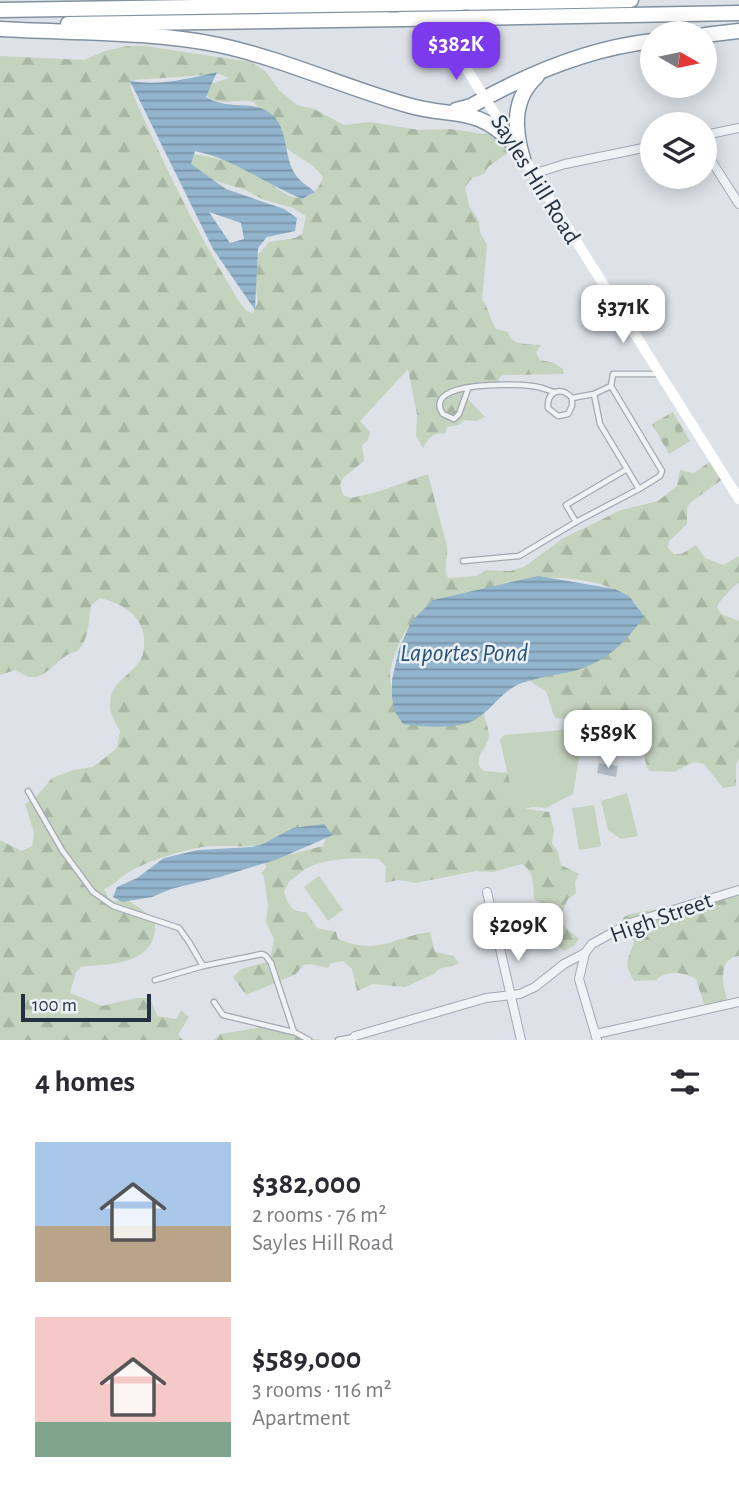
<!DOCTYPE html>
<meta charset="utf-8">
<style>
:root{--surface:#fff;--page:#f7f7f7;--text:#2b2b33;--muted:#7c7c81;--accent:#7c3aed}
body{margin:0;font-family:"Alegreya Sans",sans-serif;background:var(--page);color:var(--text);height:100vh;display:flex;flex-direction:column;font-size:26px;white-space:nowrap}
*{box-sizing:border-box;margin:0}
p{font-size:23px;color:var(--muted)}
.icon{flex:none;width:38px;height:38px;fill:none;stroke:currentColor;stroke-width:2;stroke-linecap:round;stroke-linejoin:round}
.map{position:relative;height:1040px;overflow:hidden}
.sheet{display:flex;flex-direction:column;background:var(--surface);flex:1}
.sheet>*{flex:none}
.needle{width:46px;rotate:99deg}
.controls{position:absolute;left:640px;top:21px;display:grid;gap:14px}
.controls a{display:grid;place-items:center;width:77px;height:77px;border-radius:50%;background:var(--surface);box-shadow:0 4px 18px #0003;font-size:35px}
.scale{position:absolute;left:21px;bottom:18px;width:130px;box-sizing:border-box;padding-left:7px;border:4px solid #243140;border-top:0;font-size:19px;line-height:24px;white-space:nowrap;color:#243140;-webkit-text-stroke:5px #ecf1f6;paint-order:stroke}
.price{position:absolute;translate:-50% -60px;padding:0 16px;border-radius:14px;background:#fff;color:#222;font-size:23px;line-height:46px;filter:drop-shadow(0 2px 4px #0008)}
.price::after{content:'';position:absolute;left:50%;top:42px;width:21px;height:16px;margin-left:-10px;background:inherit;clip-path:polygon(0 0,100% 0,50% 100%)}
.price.active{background:var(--accent);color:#fff}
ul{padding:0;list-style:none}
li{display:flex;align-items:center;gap:21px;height:175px;padding:0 35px}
li span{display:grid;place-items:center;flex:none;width:196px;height:140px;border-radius:0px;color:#555}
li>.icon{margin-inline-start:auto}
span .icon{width:84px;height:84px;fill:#fffc;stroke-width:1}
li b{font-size:30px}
h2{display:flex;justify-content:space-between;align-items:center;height:84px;padding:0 35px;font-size:30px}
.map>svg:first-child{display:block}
.forest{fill:url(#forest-firs);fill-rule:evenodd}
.cemetery{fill:url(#cemetery-stones)}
.park{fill:#c4d3bd}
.water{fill:url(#water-rules);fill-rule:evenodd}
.building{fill:#b3bcc6}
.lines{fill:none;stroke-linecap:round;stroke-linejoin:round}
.service-casing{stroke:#a2a9b2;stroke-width:7}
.minor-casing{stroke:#a2a9b2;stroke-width:10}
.motorway-casing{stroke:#8291a1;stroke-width:17}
.service{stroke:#f0f3f6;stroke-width:4.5}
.minor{stroke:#f0f3f6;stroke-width:8}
.secondary{stroke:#fff;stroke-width:10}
.motorway{stroke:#fff;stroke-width:14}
.motorway-bridge-casing{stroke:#8291a1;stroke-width:17;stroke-linecap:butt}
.motorway-bridge{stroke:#fff;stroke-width:14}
.labels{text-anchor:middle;stroke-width:5;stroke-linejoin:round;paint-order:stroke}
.street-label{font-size:24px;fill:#243140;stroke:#ecf1f6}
.water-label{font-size:26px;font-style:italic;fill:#2a5479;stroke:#ecf1f6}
</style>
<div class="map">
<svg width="739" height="1040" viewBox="0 0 739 1040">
<defs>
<pattern id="forest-firs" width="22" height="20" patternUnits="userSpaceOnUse" patternTransform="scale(1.75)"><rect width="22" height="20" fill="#c4d3bd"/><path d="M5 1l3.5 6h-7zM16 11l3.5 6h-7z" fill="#a8b6a4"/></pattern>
<pattern id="cemetery-stones" width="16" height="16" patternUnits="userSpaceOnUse" patternTransform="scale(1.75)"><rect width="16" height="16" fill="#c4d3bd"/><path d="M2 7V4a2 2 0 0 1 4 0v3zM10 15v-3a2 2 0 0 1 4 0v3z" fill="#a8b6a4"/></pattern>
<pattern id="water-rules" width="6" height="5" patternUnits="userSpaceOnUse" patternTransform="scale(1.75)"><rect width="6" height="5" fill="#93b4cd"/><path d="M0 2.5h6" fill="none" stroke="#7893a8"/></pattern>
</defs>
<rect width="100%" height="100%" fill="#dde2e8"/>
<g class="forest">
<path d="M127,46H145L251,62L265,71L280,91L297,105L314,109L344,125L370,122L419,130L450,129L492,135L497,133L510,151L488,167L484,174L472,178L465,187L469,206L479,221L480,232L487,245L482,299C489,309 490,319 496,329L508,332C511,346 529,344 541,345L536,353L540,360L554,363L563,369L564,374L503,375L499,378L498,386L469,391L468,399L485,417L476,421L464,420L459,425L447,427L445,434C433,432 429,438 423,448L416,436L417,415L408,369L360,421L370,432L368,440L362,445L364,461L344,477L340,484L343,495L351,498L377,492L428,474L445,539C451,552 442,566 448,578L476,576L486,570L510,571L524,567L562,539L621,510L658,501L677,486L680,470L694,473L712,460L724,478L690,503L687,507V524L669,541L668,548L674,554H681L696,545L705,558L723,565L739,556V583C733,586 719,601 717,607L721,614L739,621V759L736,764V786L723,788L704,764L694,762L674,772L650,771L647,768L644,754L630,745L597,738L590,724L574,719L555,718L546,691L531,682L530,678C567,681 612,639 640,618C642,605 632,600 623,594C600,579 556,575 529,580C507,585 484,596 463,604C449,608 430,612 417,619C404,627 390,661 390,676C390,693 405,710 413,724C439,729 461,727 483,712C485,721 491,731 488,740C484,753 478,751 479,766L484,771L510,773L520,805L527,809L549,812L554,830L552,843L558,852L561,865L579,874L575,882L576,893L568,899L560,916L564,926L579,939L575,945L565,951L548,937L543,906L534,899C533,886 535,872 522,864L493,872L476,871L416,883L398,880L385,883L386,866L378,859C357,857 326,858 307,868C300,872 297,877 289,881L284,892C289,906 291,912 306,912L317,928L336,932L338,939C379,956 392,937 430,932L435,952L454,956L459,964L439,969L434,974L405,987L373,984L357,991L352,969L343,961L331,963L328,968L311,964L303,965L296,974L246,995L233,977L241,969L270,961L274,939L266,922L268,906L264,877L261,873L266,868L265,861L323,846L328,833L322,825C304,824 293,837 278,843C261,849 222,844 202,847C184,850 147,861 131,871C120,876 117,884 104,889L108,897L113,901L128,900L155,919C159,966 113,963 81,967L76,972L70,993L102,1006L136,998H150L157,1016L176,1019L181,1010L189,1017L178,1035L183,1040H0V840L21,851L32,846L34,833L25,804L35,798L52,778L73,770L93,767L117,748L120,731C112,717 108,712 111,696C114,682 132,673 139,662C144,656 144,648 144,641C144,616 122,603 100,598L91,605C89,618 89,636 81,647C77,653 72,652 67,655C57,661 43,680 30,677C25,676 19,672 15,670L0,675V56L84,60L105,51ZM219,74L230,78L207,85L203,92C218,110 235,97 254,102L287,149L313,166L323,177C320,187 312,198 300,198C284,198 270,181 257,174C237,163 215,157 193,154L184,164L213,180L246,190L262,199L293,208L306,216L302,234L295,238L269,242L258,255L254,278L258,302L253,313L247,311L240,303C197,233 162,162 130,87L134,80Z"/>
<path d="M739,888V956C717,958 723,985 727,999L705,1007L696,979C685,972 666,970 656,980L634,981C623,962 628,961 634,942L623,918L629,914L677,906Z"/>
<polygon points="262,1027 293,1030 307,1038 323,1040 214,1040 220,1034"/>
</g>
<polygon class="cemetery" points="673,412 690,441 669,454 652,424"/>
<g class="park">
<polygon points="584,728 573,794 546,808 533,807 516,810 500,740 504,735"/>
<polygon points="627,793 638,836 621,839 608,830 601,801"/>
<polygon points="594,805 601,846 579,850 572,808"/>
<polygon points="319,876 343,910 328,921 304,887"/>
</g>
<g class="water">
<path d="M217,72L206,97C227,110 248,101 265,110C290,122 282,154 295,174C299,181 309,187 315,192L302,199C266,184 234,159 195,151L191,164L226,189L284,209L297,218L295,231L267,237L258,248L255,310L213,249L130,81C160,86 187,79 217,72ZM209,212L241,223L244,239L230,243Z"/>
<path d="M538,576L615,589L629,596L644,616C627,641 605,663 574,671C557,675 539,677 522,683C502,690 493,709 476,719C460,730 421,727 403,724L395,712L392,697V680L399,649L411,622L433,600Z"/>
<polygon points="324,824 333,835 278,859 220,877 171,889 152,897 122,902 113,897 117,887 137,878 164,858 198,850 252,847 263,844 293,828"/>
</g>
<polygon class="building" points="599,763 618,766 616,777 597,773"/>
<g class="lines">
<g class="service-casing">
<g id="service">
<path d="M468,389L459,414L454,419L443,414C420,380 521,383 538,387C544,388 549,391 554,392"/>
<polyline points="594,394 600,424 639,489 660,476 662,471 611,386 613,374 659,374"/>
<path d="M572,398C561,386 547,391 548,408L558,416L568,414L572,406V398L594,394L611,386"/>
<polyline points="627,469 566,505 576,522 639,489"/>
<polyline points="463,561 519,556 576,522"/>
<polyline points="28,791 62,850 93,892 113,906 179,928 189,942 203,966"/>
<polyline points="155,980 203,966 262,954 266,956 271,963 294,1032 309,1040"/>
<polyline points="214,1002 223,1015 293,1032"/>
<polyline points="338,1040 354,1037"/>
</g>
</g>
<g class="minor-casing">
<g id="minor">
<polyline points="705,135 739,128"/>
<polyline points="705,151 739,204"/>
<polyline points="533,174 565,164 653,146"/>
<polyline points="487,892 521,1040"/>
<polyline points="585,953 579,979 597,1040"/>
<polyline points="596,1034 739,1002"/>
<polyline points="355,1036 486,998 520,994 535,987 564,964 585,953 592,944 630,923 739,890"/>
</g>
</g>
<g class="motorway-casing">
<g id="motorway">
<polyline points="460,3 631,0"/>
<polyline points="0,10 389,4"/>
<polyline points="469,18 739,13"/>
<polyline points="68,24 402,19"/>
<path d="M0,29C71,33 150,31 219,45C283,59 344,87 407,105C455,119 474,104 514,144"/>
<polyline points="705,35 739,31"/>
<path d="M456,110L471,106C527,74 589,48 653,41"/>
<path d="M523,159C514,129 512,99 537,76"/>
</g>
</g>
<use href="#service" class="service"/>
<use href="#minor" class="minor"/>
<g class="secondary">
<polyline points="423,0 509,136"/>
<polyline points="520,152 739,499"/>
</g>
<use href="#motorway" class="motorway"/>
<g class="motorway-bridge-casing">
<g id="motorway-bridge">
<polyline points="389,4 460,3"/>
<polyline points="402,19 469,18"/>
</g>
</g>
<use href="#motorway-bridge" class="motorway-bridge"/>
</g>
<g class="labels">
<g class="street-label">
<text transform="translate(536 179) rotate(58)" y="8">Sayles Hill Road</text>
<text transform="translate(661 917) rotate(-20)" y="8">High Street</text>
</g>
<g class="water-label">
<text x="464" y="661">Laportes Pond</text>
</g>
</g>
</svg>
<div class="controls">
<a><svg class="needle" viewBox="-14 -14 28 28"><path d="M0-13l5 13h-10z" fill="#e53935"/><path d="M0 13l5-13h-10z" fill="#7c7c81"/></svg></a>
<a><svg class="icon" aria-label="layers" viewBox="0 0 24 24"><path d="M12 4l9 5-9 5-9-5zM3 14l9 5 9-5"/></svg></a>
</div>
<div class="scale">100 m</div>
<b class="price active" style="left:456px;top:82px">$382K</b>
<b class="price" style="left:623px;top:345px">$371K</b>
<b class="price" style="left:608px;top:770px">$589K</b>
<b class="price" style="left:518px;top:963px">$209K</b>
</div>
<section class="sheet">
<h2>4 homes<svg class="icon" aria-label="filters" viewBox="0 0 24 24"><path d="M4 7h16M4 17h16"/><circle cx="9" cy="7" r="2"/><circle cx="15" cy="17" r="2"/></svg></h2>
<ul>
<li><span style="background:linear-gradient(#a9c7e8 60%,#b9a48a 0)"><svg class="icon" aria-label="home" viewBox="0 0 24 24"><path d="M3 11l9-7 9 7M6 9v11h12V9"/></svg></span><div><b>$382,000</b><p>2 rooms · 76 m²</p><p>Sayles Hill Road</p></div></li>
<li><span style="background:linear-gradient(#f6c9c9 75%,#7fa58c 0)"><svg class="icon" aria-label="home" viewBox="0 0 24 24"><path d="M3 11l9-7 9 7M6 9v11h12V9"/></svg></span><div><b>$589,000</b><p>3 rooms · 116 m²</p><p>Apartment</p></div></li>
</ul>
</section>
